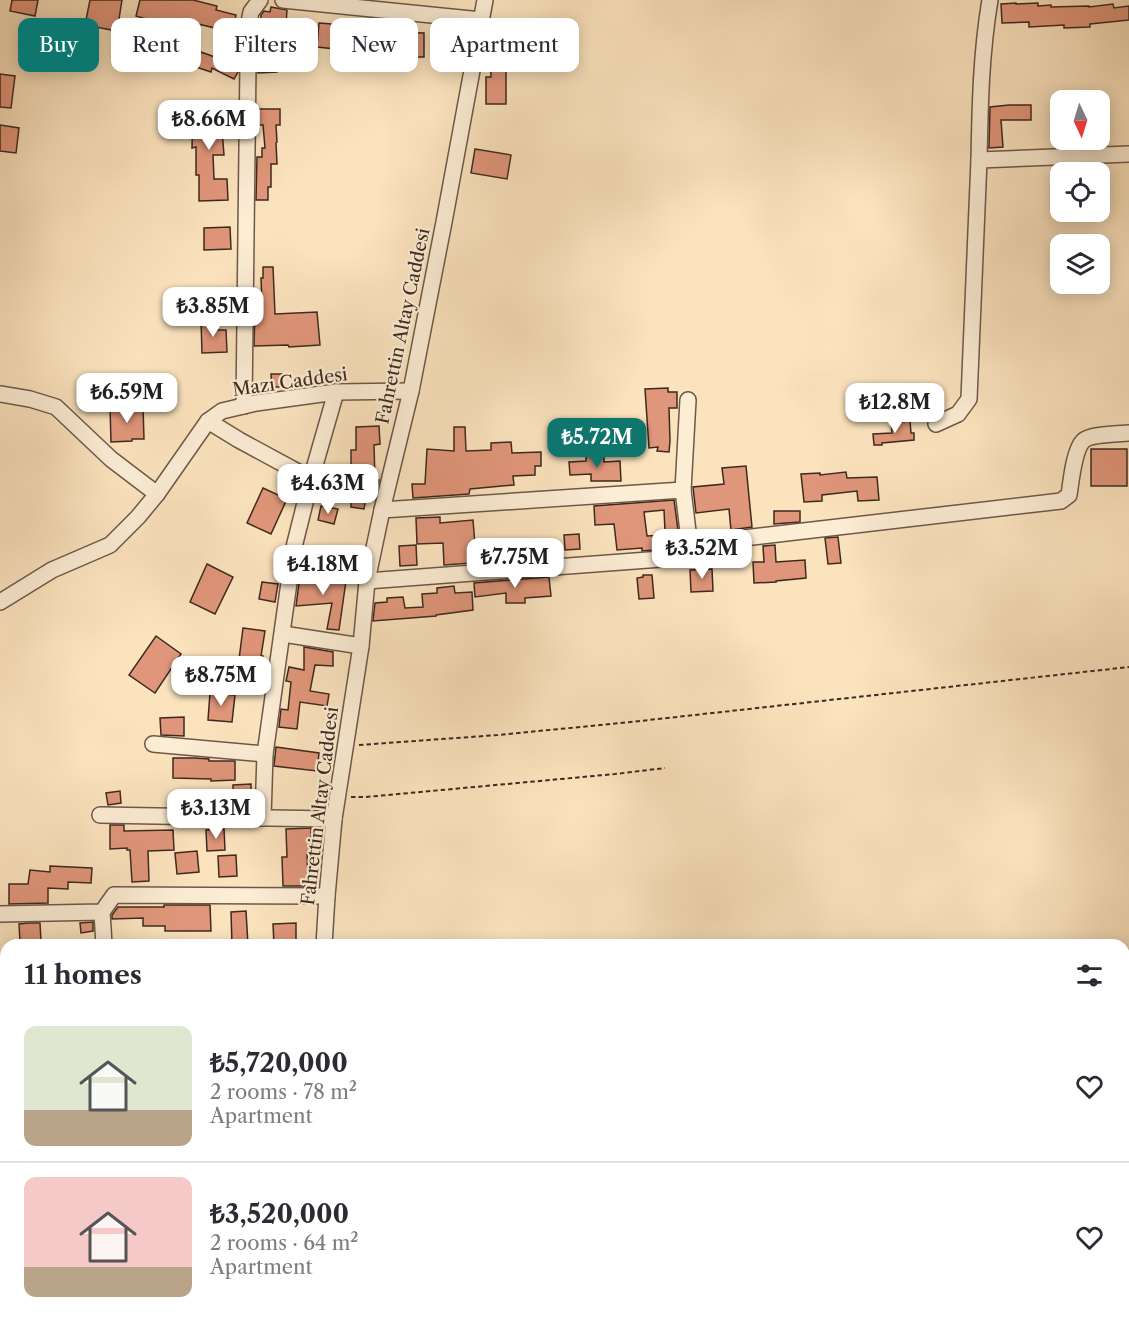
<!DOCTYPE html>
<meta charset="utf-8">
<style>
:root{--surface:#fff;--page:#f7f7f7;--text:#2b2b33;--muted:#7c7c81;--line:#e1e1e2;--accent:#0f766e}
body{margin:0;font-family:"Libre Caslon Text",serif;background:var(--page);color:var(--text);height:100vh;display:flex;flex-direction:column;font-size:22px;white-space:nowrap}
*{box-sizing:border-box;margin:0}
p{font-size:20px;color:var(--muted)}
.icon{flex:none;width:33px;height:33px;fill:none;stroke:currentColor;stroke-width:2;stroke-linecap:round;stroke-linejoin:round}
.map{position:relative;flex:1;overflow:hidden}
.side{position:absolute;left:0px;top:939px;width:1130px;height:386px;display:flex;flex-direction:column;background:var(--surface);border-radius:18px 18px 0 0;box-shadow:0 3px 15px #0003}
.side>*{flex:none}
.banner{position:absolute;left:18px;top:18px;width:600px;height:54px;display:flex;gap:12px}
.needle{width:39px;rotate:176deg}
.controls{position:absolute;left:1050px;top:90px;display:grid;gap:12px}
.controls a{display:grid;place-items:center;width:60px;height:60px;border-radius:12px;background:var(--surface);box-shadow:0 3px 15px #0003;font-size:30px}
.price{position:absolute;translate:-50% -51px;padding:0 14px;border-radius:12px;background:#fff;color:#222;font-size:20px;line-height:39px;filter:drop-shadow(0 2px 3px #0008)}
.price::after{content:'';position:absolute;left:50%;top:36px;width:18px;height:14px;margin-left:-9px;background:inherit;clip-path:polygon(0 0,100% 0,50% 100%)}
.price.on{background:var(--accent);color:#fff}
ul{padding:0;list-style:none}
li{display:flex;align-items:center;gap:18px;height:150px;padding:0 24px}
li+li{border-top:2px solid var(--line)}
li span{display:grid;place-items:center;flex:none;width:168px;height:120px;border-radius:12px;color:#555}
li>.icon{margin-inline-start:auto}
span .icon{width:72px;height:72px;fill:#fffc;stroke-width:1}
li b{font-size:26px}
h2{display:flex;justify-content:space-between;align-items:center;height:72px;padding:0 24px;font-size:26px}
.pill{padding:0 21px;border-radius:12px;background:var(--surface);box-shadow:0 3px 15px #0003;font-size:21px;line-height:54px}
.pill.on{background:var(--accent);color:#fff}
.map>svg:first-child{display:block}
.building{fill:#e0967a;stroke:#3e2920;stroke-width:1.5}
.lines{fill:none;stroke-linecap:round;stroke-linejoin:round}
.minor-casing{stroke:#6d5848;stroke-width:18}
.path{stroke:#3e2920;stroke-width:2;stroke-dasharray:4.5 3;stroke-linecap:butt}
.minor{stroke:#fcedd5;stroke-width:15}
.labels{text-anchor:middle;stroke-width:4.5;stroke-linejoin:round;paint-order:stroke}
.street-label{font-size:18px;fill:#3e2920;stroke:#fcedd5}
</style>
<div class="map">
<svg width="1129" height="1324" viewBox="0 0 1129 1324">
<rect width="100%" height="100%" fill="#fbe3be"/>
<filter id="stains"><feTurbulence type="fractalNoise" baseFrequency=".00333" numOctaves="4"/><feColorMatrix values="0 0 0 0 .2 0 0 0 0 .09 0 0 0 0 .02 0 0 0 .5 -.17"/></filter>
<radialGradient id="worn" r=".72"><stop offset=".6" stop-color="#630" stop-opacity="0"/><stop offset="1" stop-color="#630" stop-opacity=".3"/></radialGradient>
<g class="building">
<polygon points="12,0 38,0 35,16 10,11"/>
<polygon points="90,0 122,0 117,31 85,25"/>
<polygon points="140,0 193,0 217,6 216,10 236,15 234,24 221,21 219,29 186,21 177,55 160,51 165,34 161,33 163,24 136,16"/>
<polygon points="1016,3 1016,4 1038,3 1038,6 1051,5 1051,7 1089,6 1089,7 1113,4 1114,8 1129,6 1129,20 1090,24 1090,27 1064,28 1064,25 1029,27 1029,22 1002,23 1001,4"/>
<polygon points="271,7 287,10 286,24 281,24 280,45 276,45 277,72 258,73 258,56 263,56 264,39 257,38 257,33 258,25 261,25 261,15 264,11 270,12"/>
<polygon points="319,23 357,26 355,51 317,47"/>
<polygon points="382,32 424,33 424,57 407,57 407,54 380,53"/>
<polygon points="490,46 505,46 505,51 519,51 519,69 506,69 506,104 486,104 486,77 491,77"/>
<polygon points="201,52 223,60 224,58 238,65 238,72 234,79 212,68 211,72 196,67"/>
<polygon points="0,74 15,76 11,108 0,107"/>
<polygon points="220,104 224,155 213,155 214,179 227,179 228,200 199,201 199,175 196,175 196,147 192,148 193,105"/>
<polygon points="1009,105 1031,105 1031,120 1001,120 1003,147 989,148 990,107"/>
<polygon points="257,109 280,109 280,125 276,125 277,142 276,143 277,164 271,164 271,187 268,187 268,200 256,200 257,157 262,157 262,148 265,148 263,125 257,125"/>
<polygon points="0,125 19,128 16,153 0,151"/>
<polygon points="475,149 511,155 507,179 471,173"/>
<polygon points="230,227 231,249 204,250 204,228"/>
<polygon points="263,267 273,267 275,314 317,312 320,345 289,347 288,345 254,346 255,308 262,307 261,278 263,278"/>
<polygon points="201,320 216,320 216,330 226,330 227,352 202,353"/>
<polygon points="271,374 282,374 283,387 272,387"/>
<polygon points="668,388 668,392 677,392 677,408 669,408 670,441 669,452 657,451 658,447 649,448 645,389"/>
<polygon points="143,406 144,439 132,439 132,441 111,442 110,407"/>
<polygon points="910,421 911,433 914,433 914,440 882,443 882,445 874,445 873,434 892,433 891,423"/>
<polygon points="379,426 380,444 374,445 375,480 379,480 376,492 367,491 364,509 351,507 351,450 356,450 356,427"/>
<polygon points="454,427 465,427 466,451 491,450 491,443 511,442 512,453 541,452 541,466 535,466 535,475 513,476 514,485 470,489 469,494 413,498 412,484 425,484 427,449 454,451"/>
<rect x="1091" y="449" width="36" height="37"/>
<polygon points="586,455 604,455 604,462 620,461 621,481 591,481 591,474 570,475 569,462 586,461"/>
<polygon points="746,466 752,527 731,530 729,509 696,513 693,487 724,484 722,468"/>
<polygon points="846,472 847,478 877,477 879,500 858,501 857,491 822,495 822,501 804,502 801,474 820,473 820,475"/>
<polygon points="263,488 287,499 271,534 247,523"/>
<polygon points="674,500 678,530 665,531 664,510 644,512 647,536 664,535 666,549 642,551 642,548 617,550 614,524 595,525 594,506"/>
<polygon points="321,506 338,509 334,524 318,520"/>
<polygon points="774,511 800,511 800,522 774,524"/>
<polygon points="440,517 440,523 473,520 475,545 533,542 533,547 558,545 559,556 525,559 525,557 507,557 507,560 500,561 444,565 443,543 417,544 416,518"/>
<polygon points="579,534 580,549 565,550 564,535"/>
<polygon points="838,537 841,563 828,564 825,538"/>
<polygon points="416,545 417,565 400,566 399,546"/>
<polygon points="775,545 776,562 805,560 806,578 776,581 776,582 754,583 753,562 764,562 763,546"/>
<polygon points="328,548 329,563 303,565 303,550"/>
<polygon points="207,564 233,577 215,614 190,602"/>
<polygon points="712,569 713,591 691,592 690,570"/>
<polygon points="643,575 652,575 654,598 639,599 637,578 643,577"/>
<polygon points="300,576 346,581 339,630 327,629 332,603 296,606"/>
<polygon points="549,577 551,596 525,598 525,603 506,603 506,593 475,597 474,583"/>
<polygon points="262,582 278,584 275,602 259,599"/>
<polygon points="454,586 455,593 472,592 473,610 436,615 436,616 373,621 375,603 387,602 387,598 403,597 405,608 423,607 422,594 437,593 437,588"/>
<polygon points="243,628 265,631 261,656 263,656 261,678 237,675"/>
<polygon points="156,636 181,654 155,693 129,675"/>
<polygon points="304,647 333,652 333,666 315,665 310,691 329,694 327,706 300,702 297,729 279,727 281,709 288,710 291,682 286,681 289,667 304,670"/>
<polygon points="203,657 219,658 217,671 202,670"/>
<polygon points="210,693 235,695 232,722 208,720"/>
<polygon points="184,717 184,736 161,735 160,718"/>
<polygon points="276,747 319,753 317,771 274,766"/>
<polygon points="173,758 195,758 209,759 209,761 235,761 235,780 211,781 211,779 173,778"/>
<polygon points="251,784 251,802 233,802 233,785"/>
<polygon points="120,791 121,803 108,805 106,793"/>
<polygon points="110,825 124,825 124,831 173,830 174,850 148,851 149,881 132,882 130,850 127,850 127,848 110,849"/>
<polygon points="311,828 311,851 307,851 308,886 283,886 282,857 287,857 286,829"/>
<polygon points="224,829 225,850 207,851 206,830"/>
<polygon points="197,851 199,872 177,874 175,853"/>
<polygon points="236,855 237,876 219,877 218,856"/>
<polygon points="50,866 92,868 91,883 68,882 68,889 48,888 48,903 9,904 9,884 28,884 30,870 50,872"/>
<polygon points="164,905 210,905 211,931 165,931 165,926 143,926 143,918 112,919 112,915 118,907 164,907"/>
<polygon points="246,911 248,945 232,945 231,912"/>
<polygon points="93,922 93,931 81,933 80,923"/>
<polygon points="29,923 40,923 41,942 20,942 19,924"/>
<polygon points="296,923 296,945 274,945 273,924"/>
</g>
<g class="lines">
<g class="minor-casing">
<g id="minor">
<polyline points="283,0 481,20"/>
<path d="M990,0C981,53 980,106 979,160L1129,154"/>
<polyline points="0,394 30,399 56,407 111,459 157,494"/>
<polyline points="688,400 683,490 690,548"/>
<polyline points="244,406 248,63 247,32 251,12 260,0"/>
<polyline points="208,421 239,440 311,479"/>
<polyline points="936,424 958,414 969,399 979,160"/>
<polyline points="382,510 683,490"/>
<path d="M367,581L675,558L685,555L690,548L701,543L1061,501L1069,495C1071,482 1074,450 1083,441C1090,434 1119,434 1129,433"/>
<polyline points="0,602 52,570 110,545 138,517 157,494 208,421 222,411 256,403 336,392 411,391"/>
<polyline points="283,634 361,646"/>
<polyline points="153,744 265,754"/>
<polyline points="100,815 334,819"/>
<polyline points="263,818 265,754 294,547 311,479 336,392"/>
<polyline points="102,912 104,945"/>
<polyline points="0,914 102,912 114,895 327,896"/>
<polyline points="324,945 327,896 334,819 361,646 367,581 382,510 411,391 444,222 485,0"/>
<polyline points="0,978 6,978"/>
<polyline points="1124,1029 1129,1028"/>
<polyline points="0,1045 6,1045"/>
<polyline points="0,1082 6,1082"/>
<polyline points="1124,1264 1129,1263"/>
<polyline points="338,1318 338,1324"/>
</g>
</g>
<g class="path">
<polyline points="359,745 498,735 631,722 1129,667"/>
<polyline points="351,797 366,797 615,774 665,768"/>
</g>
<use href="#minor" class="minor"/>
</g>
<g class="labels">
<g class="street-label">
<text transform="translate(403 326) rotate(-78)" y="6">Fahrettin Altay Caddesi</text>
<text transform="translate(290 382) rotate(-8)" y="6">Mazı Caddesi</text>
<text transform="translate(320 806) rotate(-83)" y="6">Fahrettin Altay Caddesi</text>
</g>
</g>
<rect width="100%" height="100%" filter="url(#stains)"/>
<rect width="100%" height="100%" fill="url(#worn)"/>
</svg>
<div class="controls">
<a><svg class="needle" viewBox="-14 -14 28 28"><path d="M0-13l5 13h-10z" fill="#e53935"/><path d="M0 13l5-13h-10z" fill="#7c7c81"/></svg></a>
<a><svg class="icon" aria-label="locate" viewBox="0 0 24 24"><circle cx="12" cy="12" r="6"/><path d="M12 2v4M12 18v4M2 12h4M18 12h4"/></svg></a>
<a><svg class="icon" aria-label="layers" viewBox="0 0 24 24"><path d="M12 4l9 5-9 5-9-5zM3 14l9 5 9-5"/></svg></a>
</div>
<b class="price" style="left:209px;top:151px">₺8.66M</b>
<b class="price" style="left:213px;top:338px">₺3.85M</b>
<b class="price" style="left:127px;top:424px">₺6.59M</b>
<b class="price" style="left:895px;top:434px">₺12.8M</b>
<b class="price on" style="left:597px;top:469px">₺5.72M</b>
<b class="price" style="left:328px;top:515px">₺4.63M</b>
<b class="price" style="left:702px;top:580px">₺3.52M</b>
<b class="price" style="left:515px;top:589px">₺7.75M</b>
<b class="price" style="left:323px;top:596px">₺4.18M</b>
<b class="price" style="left:221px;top:707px">₺8.75M</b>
<b class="price" style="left:216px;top:840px">₺3.13M</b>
<div class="banner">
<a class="pill on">Buy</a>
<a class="pill">Rent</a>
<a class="pill">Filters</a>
<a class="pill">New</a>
<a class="pill">Apartment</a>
</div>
<section class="side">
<h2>11 homes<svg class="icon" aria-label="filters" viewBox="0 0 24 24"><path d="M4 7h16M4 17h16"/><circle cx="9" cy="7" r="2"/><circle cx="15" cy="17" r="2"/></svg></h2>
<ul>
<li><span style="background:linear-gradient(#dfe7d0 70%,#b9a48a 0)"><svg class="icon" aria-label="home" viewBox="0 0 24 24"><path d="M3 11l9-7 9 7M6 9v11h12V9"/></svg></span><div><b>₺5,720,000</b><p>2 rooms · 78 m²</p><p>Apartment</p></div><svg class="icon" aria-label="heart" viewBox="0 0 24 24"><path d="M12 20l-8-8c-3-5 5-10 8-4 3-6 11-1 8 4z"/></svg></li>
<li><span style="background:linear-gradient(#f6c9c9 75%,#b9a48a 0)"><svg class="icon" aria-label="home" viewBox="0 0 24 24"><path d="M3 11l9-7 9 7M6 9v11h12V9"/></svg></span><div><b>₺3,520,000</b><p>2 rooms · 64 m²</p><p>Apartment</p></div><svg class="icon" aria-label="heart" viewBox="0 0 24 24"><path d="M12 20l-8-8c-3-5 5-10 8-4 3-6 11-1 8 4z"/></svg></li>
</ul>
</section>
</div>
